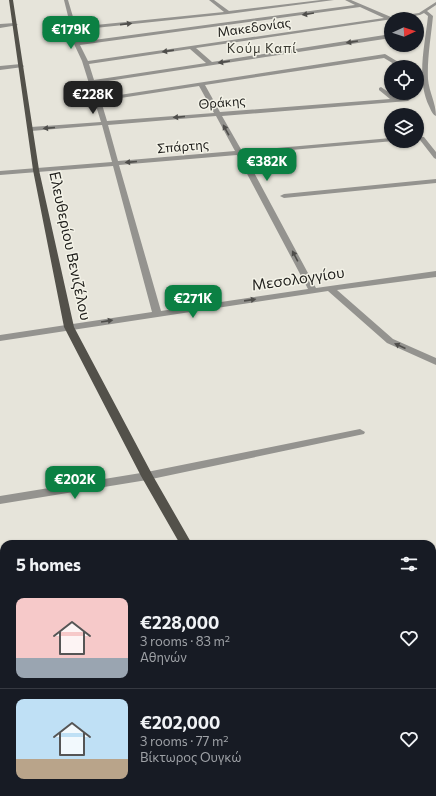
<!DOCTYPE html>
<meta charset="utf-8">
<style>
:root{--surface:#171b24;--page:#20242c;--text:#f1f3f6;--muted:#9ea1a6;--line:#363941;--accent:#0b8043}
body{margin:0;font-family:Commissioner,sans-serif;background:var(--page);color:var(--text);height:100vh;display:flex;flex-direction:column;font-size:15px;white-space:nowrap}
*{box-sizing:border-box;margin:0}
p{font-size:13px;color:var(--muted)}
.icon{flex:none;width:22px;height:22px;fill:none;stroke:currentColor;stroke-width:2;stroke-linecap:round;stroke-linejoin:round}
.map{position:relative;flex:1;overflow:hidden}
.sheet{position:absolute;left:0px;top:540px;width:436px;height:256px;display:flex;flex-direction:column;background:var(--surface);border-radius:12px 12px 0 0;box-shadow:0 1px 3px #0004}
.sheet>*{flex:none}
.needle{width:26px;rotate:87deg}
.tools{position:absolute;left:384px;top:12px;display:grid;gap:8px}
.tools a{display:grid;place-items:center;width:40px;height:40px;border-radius:50%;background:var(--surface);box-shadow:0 1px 3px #0004;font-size:20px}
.price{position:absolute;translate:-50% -34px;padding:0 9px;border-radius:8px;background:var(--accent);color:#fff;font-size:13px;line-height:26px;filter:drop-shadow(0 1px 2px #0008)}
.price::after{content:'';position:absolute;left:50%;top:24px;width:12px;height:9px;margin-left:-6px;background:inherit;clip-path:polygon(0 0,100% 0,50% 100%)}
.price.on{background:#222;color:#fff}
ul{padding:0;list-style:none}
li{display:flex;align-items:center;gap:12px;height:100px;padding:0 16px}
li+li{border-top:1px solid var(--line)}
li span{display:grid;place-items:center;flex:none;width:112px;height:80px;border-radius:8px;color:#555}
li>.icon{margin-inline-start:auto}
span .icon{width:48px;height:48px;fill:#fffc;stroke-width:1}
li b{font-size:17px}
h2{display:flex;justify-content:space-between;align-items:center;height:48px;padding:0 16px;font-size:17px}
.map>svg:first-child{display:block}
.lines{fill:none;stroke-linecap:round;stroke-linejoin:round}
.minor{fill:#94938f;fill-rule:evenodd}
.major{fill:#53514a;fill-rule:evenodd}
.oneway{fill:#4f4e4b}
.labels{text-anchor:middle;stroke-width:3;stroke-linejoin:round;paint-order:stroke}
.far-street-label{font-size:13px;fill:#21201d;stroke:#f3f2e7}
.far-neighbourhood-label{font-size:13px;letter-spacing:1px;fill:#393830;stroke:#f3f2e7}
.street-label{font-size:15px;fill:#21201d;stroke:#f3f2e7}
</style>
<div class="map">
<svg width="436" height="796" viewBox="0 0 436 796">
<rect width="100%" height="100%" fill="#e6e4da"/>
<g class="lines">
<g class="minor">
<path d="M64,0H68L76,27L224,12L209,0H214L229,11L321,0H334L228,14L76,30L73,31L79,42L355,5L345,0H351L391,17L419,13L436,2V5L427,11L433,16C431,37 427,58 428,79C429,92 436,103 436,116C432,114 431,110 429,106C416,79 425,45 428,16L424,13L420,15L196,48L212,62L391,34V38L95,83L100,98L385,54L405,66L406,67H399L384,58L205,85L220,112L390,99L379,90V88L381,87L397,98H410L411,99L408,101L222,116L242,151L391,138V141H394L244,154L316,288L436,271V277L337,290L393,339L436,358V365L387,343L328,291L0,341V335L152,312L113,166L0,175V171L112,162L102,125L31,131L28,129L31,127L101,122L82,61L68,31L45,34L42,32L71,28ZM360,7L384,18L88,61L80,45ZM190,49L206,63L94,80L89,64ZM199,86L214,113L107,121L101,101ZM216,116L235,151L118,161L108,125ZM237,155L308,289L161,311L119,165Z"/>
<polygon points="0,24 15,23 18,25 0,28"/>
<polygon points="21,64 24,66 23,67 0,70 0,66"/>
<polygon points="417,136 424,137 436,152 436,159 434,158 420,140 417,140"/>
<polygon points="436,179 436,183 284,198 280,196 284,194"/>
<polygon points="360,429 365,432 364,434 147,480 0,504 0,496 147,472"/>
<polygon points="436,688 436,701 432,702 432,689"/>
</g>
<g class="major">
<polygon points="9,0 13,0 39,170 74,327 153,476 192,544 180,544 141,476 64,327 33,170"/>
<polygon points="321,792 337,792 339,796 323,796"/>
</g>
</g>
<defs><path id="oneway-solid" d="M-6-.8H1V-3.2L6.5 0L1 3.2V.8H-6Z"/></defs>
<g class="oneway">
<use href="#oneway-solid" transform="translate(308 14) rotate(171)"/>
<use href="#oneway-solid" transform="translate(126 24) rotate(-6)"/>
<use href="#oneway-solid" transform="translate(352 42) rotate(171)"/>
<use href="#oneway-solid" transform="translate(168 51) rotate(172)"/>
<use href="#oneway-solid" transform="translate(224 62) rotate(171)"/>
<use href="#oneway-solid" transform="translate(179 117) rotate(175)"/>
<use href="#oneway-solid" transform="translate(49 128) rotate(175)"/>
<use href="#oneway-solid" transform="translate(226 130) rotate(-119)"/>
<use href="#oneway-solid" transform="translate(131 162) rotate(175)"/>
<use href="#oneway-solid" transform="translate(295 256) rotate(-118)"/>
<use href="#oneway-solid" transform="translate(250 300) rotate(-8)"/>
<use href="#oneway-solid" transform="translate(107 321) rotate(-9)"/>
<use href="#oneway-solid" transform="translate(400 346) rotate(-156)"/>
</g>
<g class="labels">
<g class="far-street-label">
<text transform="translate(254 27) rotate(-8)" y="5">Μακεδονίας</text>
<text transform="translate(222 102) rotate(-5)" y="5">Θράκης</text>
<text transform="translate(183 146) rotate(-5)" y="5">Σπάρτης</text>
</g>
<g class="far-neighbourhood-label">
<text x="262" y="53">Κούμ Καπί</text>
</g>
<g class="street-label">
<text transform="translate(70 246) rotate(78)" y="5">Ελευθερίου Βενιζέλου</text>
<text transform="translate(298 279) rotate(-8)" y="5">Μεσολογγίου</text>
</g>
</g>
</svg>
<div class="tools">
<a><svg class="needle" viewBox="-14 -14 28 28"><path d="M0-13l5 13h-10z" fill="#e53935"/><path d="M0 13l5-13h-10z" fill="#9ea1a6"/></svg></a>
<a><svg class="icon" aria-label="locate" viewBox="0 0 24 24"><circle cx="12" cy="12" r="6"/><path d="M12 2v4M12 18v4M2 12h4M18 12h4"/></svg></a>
<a><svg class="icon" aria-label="layers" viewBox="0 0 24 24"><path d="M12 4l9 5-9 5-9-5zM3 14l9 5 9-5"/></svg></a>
</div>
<b class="price" style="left:71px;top:50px">€179K</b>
<b class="price on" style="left:93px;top:115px">€228K</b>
<b class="price" style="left:267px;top:182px">€382K</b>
<b class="price" style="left:193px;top:319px">€271K</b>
<b class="price" style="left:75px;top:500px">€202K</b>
<section class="sheet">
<h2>5 homes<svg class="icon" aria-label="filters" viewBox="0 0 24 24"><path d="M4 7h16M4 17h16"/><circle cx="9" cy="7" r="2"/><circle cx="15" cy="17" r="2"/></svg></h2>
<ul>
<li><span style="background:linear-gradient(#f6c9c9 75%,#9aa5b1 0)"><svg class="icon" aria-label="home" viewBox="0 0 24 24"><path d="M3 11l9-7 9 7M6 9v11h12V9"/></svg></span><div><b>€228,000</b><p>3 rooms · 83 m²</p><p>Αθηνών</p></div><svg class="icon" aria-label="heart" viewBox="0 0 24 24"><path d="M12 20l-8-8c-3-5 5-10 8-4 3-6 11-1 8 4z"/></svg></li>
<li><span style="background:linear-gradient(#bfe0f5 75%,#b9a48a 0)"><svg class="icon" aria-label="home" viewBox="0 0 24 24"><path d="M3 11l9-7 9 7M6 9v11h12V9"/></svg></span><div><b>€202,000</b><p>3 rooms · 77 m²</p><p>Βίκτωρος Ουγκώ</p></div><svg class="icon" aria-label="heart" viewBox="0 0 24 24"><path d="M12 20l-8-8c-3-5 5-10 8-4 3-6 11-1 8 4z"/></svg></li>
</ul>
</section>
</div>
